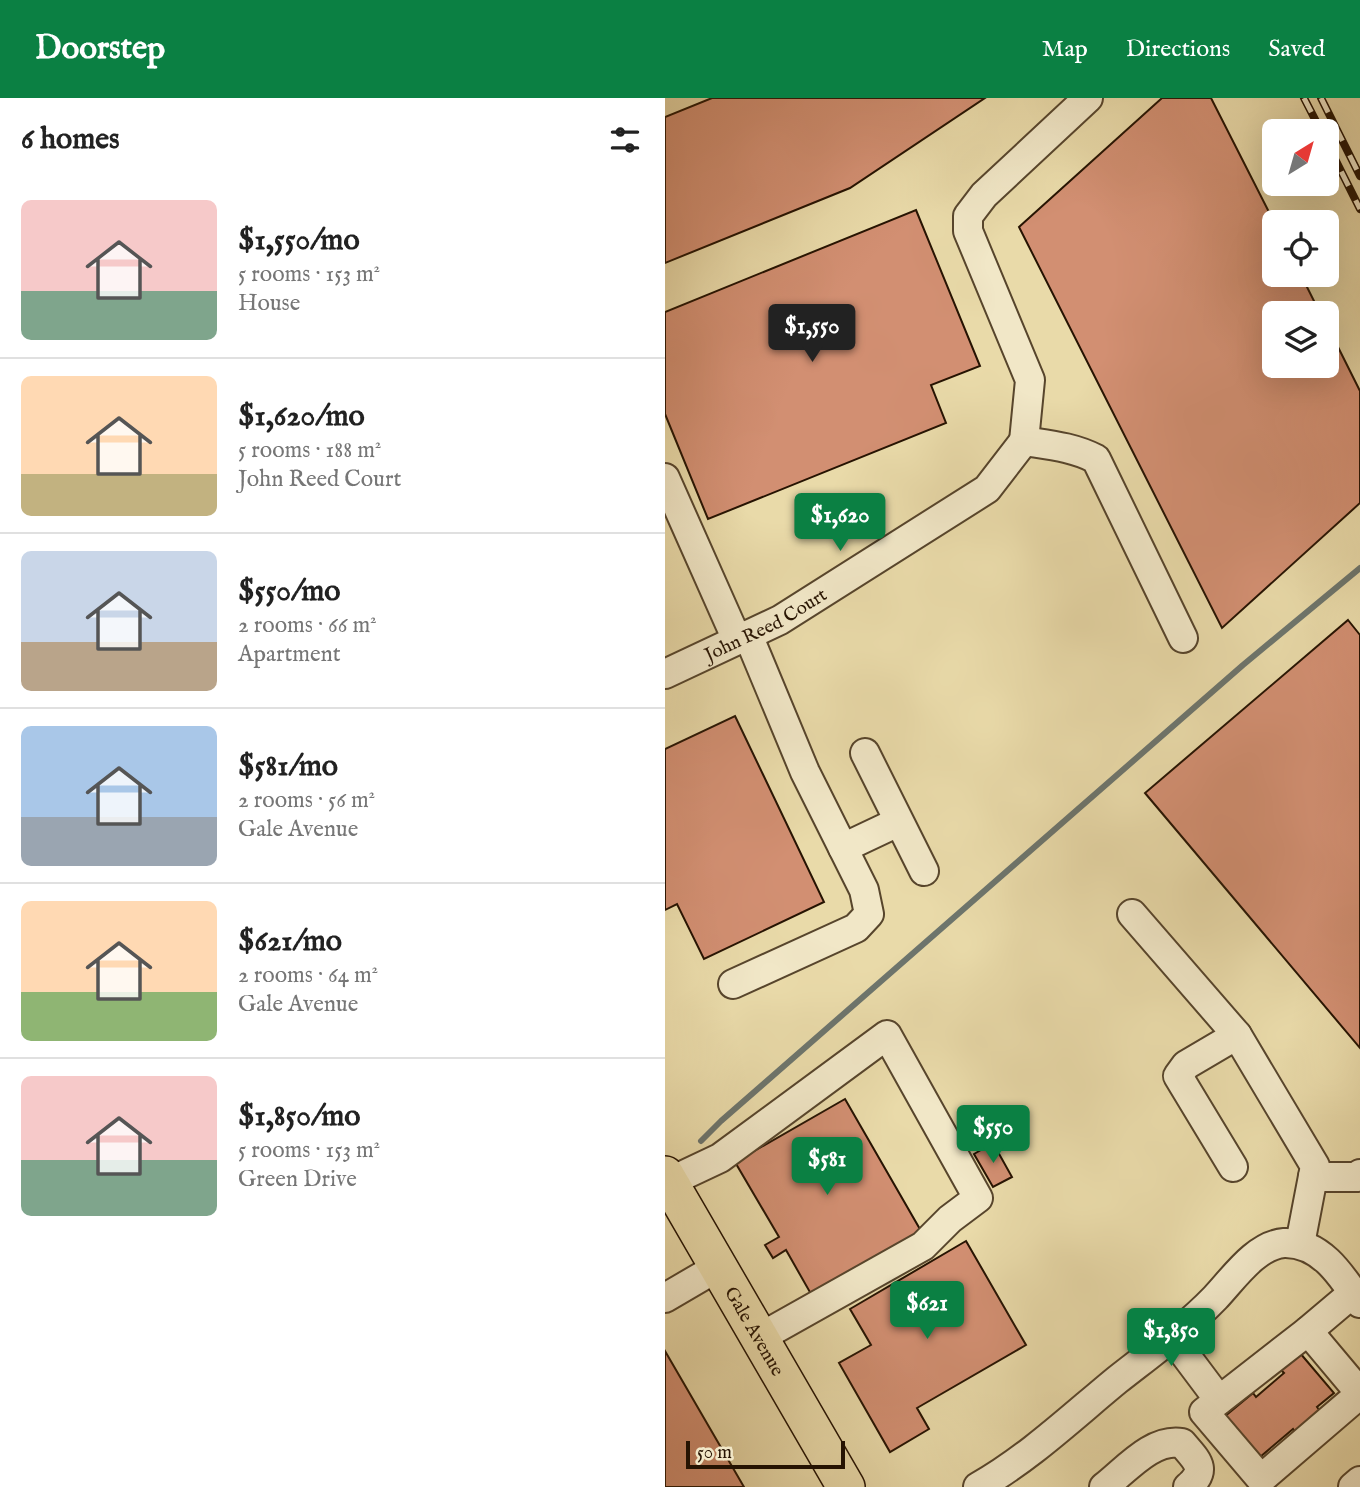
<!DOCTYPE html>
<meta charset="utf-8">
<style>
:root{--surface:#fff;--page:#f6f6f6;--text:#222;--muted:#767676;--line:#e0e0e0;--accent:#0b8043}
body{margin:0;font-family:"IM FELL English",serif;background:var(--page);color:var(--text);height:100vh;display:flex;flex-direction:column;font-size:26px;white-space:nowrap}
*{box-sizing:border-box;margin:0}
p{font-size:23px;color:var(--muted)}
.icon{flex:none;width:38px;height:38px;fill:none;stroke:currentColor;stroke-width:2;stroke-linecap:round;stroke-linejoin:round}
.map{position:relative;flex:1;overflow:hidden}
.sheet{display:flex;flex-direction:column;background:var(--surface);width:665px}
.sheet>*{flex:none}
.needle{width:46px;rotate:37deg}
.tools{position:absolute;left:597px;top:21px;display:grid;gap:14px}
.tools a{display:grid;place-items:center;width:77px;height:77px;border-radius:10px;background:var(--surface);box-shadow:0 7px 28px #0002;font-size:35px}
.scale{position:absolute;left:21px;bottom:18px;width:159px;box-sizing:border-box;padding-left:7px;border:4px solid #261302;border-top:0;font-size:19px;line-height:24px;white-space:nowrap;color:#261302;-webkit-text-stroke:5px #f1e7c7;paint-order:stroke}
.price{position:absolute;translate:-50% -60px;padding:0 16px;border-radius:7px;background:var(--accent);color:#fff;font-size:23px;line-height:46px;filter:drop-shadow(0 2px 4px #0008)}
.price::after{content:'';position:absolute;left:50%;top:42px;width:21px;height:16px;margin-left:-10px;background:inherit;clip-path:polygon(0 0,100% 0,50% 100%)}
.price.active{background:#222;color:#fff}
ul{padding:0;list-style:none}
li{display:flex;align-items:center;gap:21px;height:175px;padding:0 21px}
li+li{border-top:2px solid var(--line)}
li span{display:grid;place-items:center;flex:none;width:196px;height:140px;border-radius:10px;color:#555}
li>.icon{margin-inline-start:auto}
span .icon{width:84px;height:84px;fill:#fffc;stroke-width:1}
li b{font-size:30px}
h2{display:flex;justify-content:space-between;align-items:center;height:84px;padding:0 21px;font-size:30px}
header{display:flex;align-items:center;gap:42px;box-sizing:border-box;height:98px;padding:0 35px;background:var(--accent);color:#fff}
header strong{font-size:33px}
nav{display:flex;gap:38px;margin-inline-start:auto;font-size:24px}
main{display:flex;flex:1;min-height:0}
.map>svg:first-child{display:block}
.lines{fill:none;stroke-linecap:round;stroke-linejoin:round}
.stream{stroke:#6d756d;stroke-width:6}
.building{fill:#d28f72;stroke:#261302;stroke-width:2}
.minor-casing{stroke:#57452c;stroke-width:32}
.major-casing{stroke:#261302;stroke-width:40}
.minor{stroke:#f1e7c7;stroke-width:28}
.major{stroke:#e9daa9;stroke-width:37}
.rail-casing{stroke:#261302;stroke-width:8}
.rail{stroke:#f1e7c7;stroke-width:5;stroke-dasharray:16;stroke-linecap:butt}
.labels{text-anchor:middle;stroke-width:6;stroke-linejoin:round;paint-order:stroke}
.street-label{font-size:19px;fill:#261302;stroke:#f1e7c7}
</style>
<header>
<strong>Doorstep</strong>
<nav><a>Map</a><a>Directions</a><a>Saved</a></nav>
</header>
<main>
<section class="sheet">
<h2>6 homes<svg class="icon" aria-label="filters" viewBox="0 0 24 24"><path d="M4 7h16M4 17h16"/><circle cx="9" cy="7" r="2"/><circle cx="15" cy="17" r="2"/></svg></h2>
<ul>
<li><span style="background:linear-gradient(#f6c9c9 65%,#7fa58c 0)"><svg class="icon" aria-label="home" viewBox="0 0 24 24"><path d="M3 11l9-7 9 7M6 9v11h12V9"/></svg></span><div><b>$1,550/mo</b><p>5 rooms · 153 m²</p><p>House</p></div></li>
<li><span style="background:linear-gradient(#ffd9b3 70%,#c2b280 0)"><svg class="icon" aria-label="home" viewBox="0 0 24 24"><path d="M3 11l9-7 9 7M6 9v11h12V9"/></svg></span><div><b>$1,620/mo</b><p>5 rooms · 188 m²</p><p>John Reed Court</p></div></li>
<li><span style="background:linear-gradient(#c9d6e8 65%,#b9a48a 0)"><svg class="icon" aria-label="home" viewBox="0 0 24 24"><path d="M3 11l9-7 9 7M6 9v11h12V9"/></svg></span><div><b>$550/mo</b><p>2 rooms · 66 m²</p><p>Apartment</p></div></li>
<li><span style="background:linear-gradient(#a9c7e8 65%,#9aa5b1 0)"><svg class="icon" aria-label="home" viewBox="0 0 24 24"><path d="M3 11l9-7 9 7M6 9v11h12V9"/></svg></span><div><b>$581/mo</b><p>2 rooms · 56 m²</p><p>Gale Avenue</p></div></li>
<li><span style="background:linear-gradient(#ffd9b3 65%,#8fb573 0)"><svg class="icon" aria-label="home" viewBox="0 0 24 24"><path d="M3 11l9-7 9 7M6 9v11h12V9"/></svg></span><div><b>$621/mo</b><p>2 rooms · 64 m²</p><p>Gale Avenue</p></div></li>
<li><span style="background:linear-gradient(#f6c9c9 60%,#7fa58c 0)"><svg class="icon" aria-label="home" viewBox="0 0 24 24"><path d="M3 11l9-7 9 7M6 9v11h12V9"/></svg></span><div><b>$1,850/mo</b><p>5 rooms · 153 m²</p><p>Green Drive</p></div></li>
</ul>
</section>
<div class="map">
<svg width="695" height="1389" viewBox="0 0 695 1389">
<rect width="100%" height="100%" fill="#e9daa9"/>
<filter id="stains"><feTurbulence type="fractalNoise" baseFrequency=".00286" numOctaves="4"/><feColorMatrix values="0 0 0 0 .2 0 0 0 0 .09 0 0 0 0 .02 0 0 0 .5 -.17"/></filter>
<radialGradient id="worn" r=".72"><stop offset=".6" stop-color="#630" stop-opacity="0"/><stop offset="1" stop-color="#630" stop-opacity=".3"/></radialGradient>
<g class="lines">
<polyline class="stream" points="36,1043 56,1023 578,567 695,470"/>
</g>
<g class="building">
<polygon points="47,0 320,0 185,90 0,165 0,19"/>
<polygon points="497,0 546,0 609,124 609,177 636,177 655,215 609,215 609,268 662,268 662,227 695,293 695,405 557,530 354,129"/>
<polygon points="251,112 315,268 266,287 281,325 43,421 0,316 0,214"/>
<polygon points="683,522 695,537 695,950 480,695"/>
<polygon points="70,618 159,804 39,861 12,806 0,812 0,651"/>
<polygon points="180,1001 256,1133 146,1196 121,1152 108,1160 100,1147 114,1139 70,1064"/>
<polygon points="328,1045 347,1079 328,1089 309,1056"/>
<polygon points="301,1143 361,1247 252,1310 264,1331 225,1354 174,1265 206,1247 185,1211"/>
<polygon points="0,1253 79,1389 0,1389"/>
<polygon points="635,1255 669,1295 652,1309 655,1313 630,1334 628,1331 588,1365 553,1324 588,1295 591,1299 619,1275 615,1271"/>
</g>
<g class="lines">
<g class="minor-casing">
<g id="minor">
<polyline points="359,343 365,282 303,133 303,118 319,97 423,0"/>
<path d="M359,343C384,347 408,349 431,361L518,540"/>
<polyline points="0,380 72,542"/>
<path id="s1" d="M0,576L115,522L322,391L359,343"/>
<polyline points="200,655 259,773"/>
<polyline points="178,750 233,724"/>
<polyline points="467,816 572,937 650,1068 635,1146"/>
<polyline points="68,886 191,830 204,816 199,792 140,674 83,537"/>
<polyline points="568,1069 513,978 521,967 572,937"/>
<polyline points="648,1079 692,1079 695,1076"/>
<polyline points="4,1084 55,1060 222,937 313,1100 285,1121 258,1148 94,1240"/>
<polyline points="0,1200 53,1169"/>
<polyline points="643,1233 688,1195"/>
<polyline points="506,1238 554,1302"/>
<polyline points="695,1295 643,1233 539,1314 596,1381 695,1296"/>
<path d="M313,1389C364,1360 407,1319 452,1282C485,1256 521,1230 550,1200C568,1181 591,1147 619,1145C656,1144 677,1178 695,1205"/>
<path d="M439,1389C461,1372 487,1340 517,1345C531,1362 544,1371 523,1389"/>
<polyline points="688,1389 695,1383"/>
</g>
</g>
<g class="major-casing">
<g id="major">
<path id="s2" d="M0,1077L181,1389"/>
</g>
</g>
<use href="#minor" class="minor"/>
<use href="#major" class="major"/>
<g class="rail-casing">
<g id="rail">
<polyline points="639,0 656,33"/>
<polyline points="656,0 695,78"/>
<polyline points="662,45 695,111"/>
</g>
</g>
<use href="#rail" class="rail"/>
</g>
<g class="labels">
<g class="street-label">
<text dy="7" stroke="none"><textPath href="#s1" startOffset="112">John Reed Court</textPath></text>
<text dy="7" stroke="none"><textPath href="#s2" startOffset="180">Gale Avenue</textPath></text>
</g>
</g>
<rect width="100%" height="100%" filter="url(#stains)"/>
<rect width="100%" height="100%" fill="url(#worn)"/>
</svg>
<div class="tools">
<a><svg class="needle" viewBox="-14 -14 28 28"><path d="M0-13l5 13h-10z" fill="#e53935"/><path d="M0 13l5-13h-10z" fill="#767676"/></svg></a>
<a><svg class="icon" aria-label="locate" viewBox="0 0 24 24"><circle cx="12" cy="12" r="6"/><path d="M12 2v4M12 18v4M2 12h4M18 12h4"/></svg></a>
<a><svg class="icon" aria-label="layers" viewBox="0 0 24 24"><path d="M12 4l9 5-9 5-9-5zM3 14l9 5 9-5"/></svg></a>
</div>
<div class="scale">50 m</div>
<b class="price active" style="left:147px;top:266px">$1,550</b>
<b class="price" style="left:175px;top:455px">$1,620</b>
<b class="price" style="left:328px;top:1067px">$550</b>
<b class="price" style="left:162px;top:1099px">$581</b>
<b class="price" style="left:262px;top:1243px">$621</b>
<b class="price" style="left:506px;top:1270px">$1,850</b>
</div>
</main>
